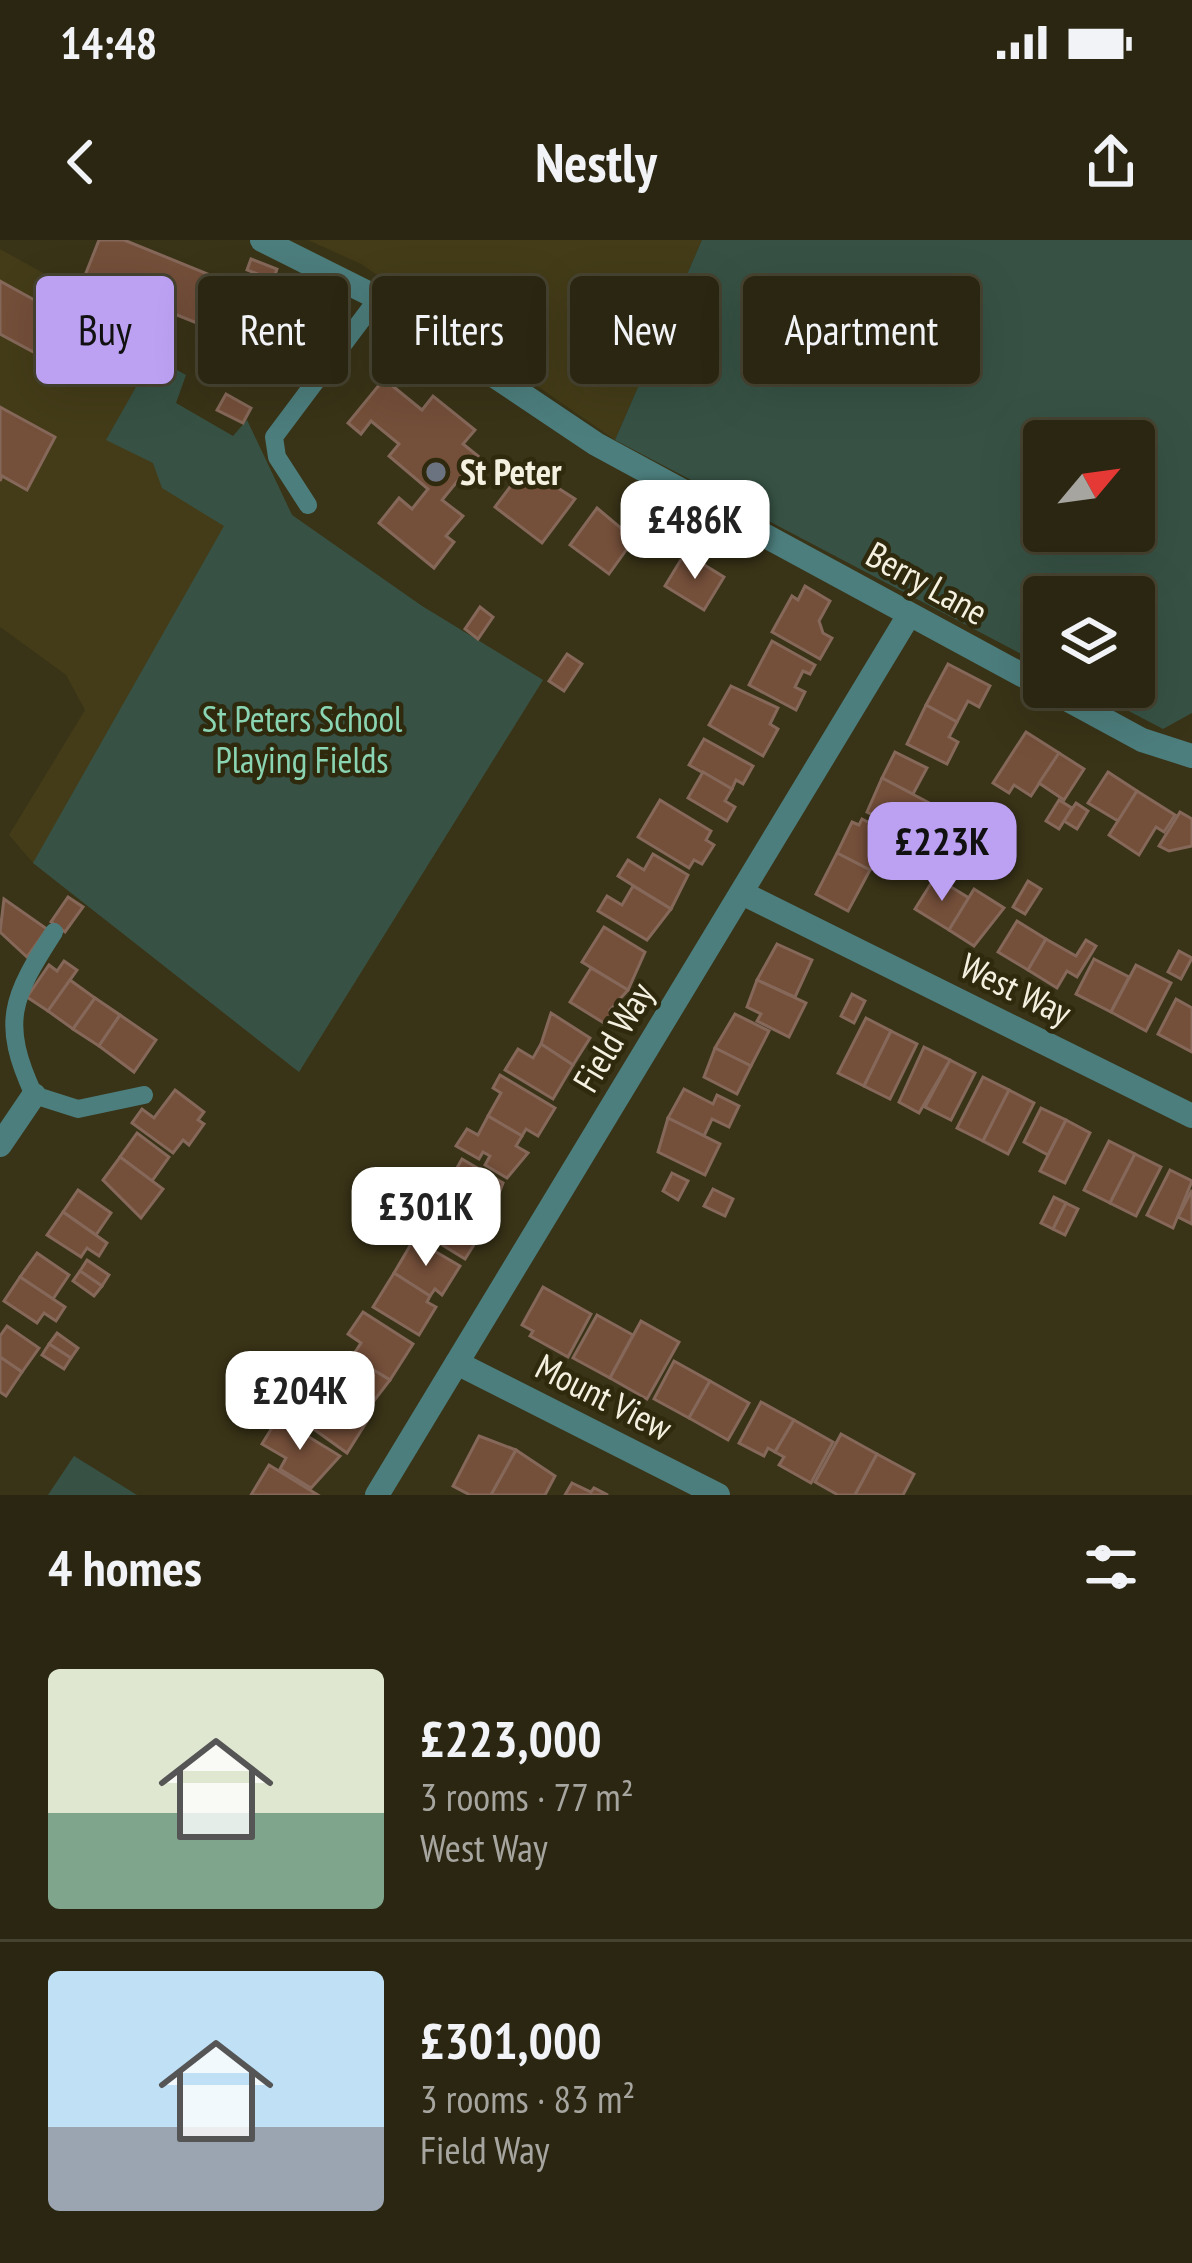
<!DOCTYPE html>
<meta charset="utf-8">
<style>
:root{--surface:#2b2611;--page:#37321f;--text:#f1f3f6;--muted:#a6a59f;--line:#474331;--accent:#bca0f2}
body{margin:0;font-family:"PT Sans Narrow",sans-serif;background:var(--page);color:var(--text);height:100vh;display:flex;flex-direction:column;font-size:45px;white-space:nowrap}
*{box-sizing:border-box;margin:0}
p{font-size:39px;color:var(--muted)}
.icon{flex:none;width:66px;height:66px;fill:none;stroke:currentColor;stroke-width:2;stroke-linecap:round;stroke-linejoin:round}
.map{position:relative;height:1255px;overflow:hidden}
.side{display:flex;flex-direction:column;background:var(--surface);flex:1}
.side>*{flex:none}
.top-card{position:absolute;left:36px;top:36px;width:1122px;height:108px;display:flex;gap:24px}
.needle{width:78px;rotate:61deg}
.buttons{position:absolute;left:1023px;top:180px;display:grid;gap:24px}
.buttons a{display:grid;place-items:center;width:132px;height:132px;border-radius:12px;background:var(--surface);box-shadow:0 12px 48px #0002,0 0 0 3px var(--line);font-size:60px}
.price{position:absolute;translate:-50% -102px;padding:0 27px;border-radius:24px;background:#fff;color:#222;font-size:39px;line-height:78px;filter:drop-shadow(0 3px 6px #0008)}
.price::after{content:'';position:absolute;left:50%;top:72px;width:36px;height:27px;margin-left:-18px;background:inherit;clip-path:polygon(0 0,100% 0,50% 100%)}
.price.active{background:var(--accent);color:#111}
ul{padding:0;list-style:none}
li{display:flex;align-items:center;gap:36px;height:300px;padding:0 48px}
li+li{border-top:3px solid var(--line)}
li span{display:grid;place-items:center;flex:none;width:336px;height:240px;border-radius:12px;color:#555}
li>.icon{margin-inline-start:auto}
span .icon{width:144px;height:144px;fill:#fffc;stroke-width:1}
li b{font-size:51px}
h2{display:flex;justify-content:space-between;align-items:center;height:144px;padding:0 48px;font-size:51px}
.chip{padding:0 42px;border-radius:12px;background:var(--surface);box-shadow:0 12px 48px #0002,0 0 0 3px var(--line);font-size:42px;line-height:108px}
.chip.active{background:var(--accent);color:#111}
.status{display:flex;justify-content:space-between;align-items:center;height:84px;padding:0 60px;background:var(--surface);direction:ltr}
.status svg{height:33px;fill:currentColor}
header{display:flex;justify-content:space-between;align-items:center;height:156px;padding:0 48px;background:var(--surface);font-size:54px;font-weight:700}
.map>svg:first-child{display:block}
.built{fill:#443c18}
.green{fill:#375245;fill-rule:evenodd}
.building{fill:#744f3a;stroke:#856859;stroke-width:3}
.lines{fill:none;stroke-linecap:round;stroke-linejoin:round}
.service{stroke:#4c7e7d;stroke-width:18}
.minor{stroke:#4c7e7d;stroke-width:24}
.worship-dot{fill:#6b7280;stroke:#2f290d;stroke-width:4.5}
.labels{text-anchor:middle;stroke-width:9;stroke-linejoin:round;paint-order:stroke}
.poi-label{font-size:36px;font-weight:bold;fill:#f5f1e1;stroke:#2f290d;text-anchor:start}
.street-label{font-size:36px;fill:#f5f1e1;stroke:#2f290d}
.park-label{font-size:36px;fill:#8ad5b3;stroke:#2f290d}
</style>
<div class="status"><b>14:48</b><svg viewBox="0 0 49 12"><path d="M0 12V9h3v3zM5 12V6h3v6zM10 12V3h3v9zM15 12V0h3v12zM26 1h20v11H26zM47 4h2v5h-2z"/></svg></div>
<header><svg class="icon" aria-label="back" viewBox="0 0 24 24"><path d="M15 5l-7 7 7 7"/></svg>Nestly<svg class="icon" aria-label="share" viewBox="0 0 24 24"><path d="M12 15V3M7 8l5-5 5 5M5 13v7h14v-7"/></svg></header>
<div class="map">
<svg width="1192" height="1255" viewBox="0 0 1192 1255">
<rect width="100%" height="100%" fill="#393317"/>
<g class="built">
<polygon points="308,0 702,0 615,200 361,24"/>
<polygon points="0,9 56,40 71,57 66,71 186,135 176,163 233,196 247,180 292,275 422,366 543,440 299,832 33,623 9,595 85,470 66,435 0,387"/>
</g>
<g class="green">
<path d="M702,0H1192V473L1163,489L1083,447H1134V357H1044V426L615,200ZM1044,201H1134V291H1044Z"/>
<polygon points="153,117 186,135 176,163 233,196 247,180 292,275 422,366 543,440 299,832 33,623 224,286 162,248 153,223 106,200"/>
<polygon points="74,1216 137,1255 48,1255"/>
</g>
<g class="building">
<polygon points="99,0 124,0 220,39 202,85 84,38"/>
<polygon points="251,19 277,29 273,40 247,30"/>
<polygon points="0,41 49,68 44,77 106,111 89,142 0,94"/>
<polygon points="288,51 308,68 264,120 224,86 250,55 270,72"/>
<polygon points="384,139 422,170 433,156 475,190 463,204 478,216 442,260 463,276 446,296 454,302 434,328 379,283 399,258 412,269 428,249 389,216 399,204 371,181 361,194 348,183"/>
<polygon points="226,154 251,168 243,183 217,170"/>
<polygon points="0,167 55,197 27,250 2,236 0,241"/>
<polygon points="525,227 575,259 542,303 495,267"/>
<polygon points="597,268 634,299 609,334 570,305"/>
<polygon points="685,313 724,337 704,370 665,346"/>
<polygon points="805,346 830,361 819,381 823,393 832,398 820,419 772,392 792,356 798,360"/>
<polygon points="480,367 493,377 478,399 465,389"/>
<polygon points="772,401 815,425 810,434 803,431 795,447 805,452 796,470 749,445"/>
<polygon points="567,414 582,424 564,451 549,441"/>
<polygon points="948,424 990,446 979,467 968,461 957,482 926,465"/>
<polygon points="731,446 778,468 770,484 778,489 763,516 709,485"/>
<polygon points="926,465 957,482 949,497 958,502 947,524 907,504"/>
<polygon points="1026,492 1059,513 1031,556 1014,545 1009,553 993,543"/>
<polygon points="704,499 753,526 743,544 736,540 732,549 689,525"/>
<polygon points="895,512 927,528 913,554 882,538"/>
<polygon points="1059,513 1084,529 1064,560 1039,543"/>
<polygon points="703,532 732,549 725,561 735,567 727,581 688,558"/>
<polygon points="1108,532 1137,551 1118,581 1088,563"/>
<polygon points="882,538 939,568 921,600 867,572"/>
<polygon points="1137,551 1175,575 1164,592 1156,587 1139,615 1109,595"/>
<polygon points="660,560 711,591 706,600 714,605 702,624 694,620 689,628 638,597"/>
<polygon points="1059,560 1072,568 1059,589 1046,581"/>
<polygon points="1076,563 1088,571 1077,589 1064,581"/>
<polygon points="1180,572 1192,579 1192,606 1169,611 1159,606"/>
<polygon points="862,579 895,596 870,630 837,613 852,582 859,585"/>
<polygon points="837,613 870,630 848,671 816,654"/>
<polygon points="653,614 688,635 671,669 618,636 628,620 644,630"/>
<polygon points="935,637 969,658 949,690 915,669"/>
<polygon points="1028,641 1041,649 1025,674 1013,667"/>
<polygon points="633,646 671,669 647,700 598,671 607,656 622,665"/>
<polygon points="974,649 1004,668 974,706 949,690"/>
<polygon points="68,657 83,667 65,692 51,682"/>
<polygon points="4,659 47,689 27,717 0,692"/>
<polygon points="1017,681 1046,699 1028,730 998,712"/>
<polygon points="604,687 645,712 628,750 582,722"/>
<polygon points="1046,699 1076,716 1086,700 1096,706 1077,737 1067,731 1057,748 1028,730"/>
<polygon points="777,704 812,720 795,757 757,740"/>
<polygon points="1179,711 1192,718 1181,739 1168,732"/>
<polygon points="1094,719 1129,737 1111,772 1076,754"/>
<polygon points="64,721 77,730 48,771 27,757 49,725 57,731"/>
<polygon points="1136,725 1171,743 1146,791 1111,772"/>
<polygon points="591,728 628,750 610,770 614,773 607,785 570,762"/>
<polygon points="70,740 95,758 73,789 48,771"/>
<polygon points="757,740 806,763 789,797 757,781 761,774 747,767"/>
<polygon points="852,754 865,761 854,783 841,776"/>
<polygon points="95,758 120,775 99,806 73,789"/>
<polygon points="1176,759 1192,768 1192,812 1158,794"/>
<polygon points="551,773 590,798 573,825 541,804"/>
<polygon points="735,774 769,791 751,826 715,808"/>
<polygon points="120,775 156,800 134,832 99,806"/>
<polygon points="866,778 891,791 864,846 838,833"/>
<polygon points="891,791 917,804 890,859 864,846"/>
<polygon points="541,804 573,825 553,859 505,830 518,809 533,818"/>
<polygon points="924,807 950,820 919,873 899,862"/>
<polygon points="715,808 751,826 737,854 704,837"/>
<polygon points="950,820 975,833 951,880 925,867"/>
<polygon points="500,835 555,868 538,896 526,889 522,896 488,876 501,853 493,848"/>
<polygon points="983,837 1009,850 983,901 957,888"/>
<polygon points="684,849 713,864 717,855 739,866 729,887 712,879 704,896 668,878"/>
<polygon points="175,850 204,872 198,880 204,884 189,905 183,900 173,913 132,883 142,869 154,878"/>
<polygon points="1009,850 1034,863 1008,914 983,901"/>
<polygon points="1041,868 1066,880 1048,915 1024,902"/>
<polygon points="488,876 522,896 516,906 528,913 507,938 485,925 490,916 483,912 479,919 456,906 467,889 478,895"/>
<polygon points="668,878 720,904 705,935 658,912"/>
<polygon points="1066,880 1090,893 1065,943 1040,931"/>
<polygon points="137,893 169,917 152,941 120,917"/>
<polygon points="1109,901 1135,914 1110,963 1084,950"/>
<polygon points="1135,914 1161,927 1136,976 1110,963"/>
<polygon points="120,917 163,949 141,978 103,940"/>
<polygon points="462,919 503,943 491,975 478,967 473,976 441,956"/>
<polygon points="1170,930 1192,941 1173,988 1147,975"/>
<polygon points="672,933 688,941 678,960 663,951"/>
<polygon points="713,949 733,959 725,976 704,966"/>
<polygon points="78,950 111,973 96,995 63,972"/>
<polygon points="1192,950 1192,984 1178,977"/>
<polygon points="441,956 473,976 469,984 482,992 465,1019 418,990"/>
<polygon points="1054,957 1066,963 1053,989 1041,983"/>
<polygon points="1066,963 1078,969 1065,995 1053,989"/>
<polygon points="63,972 107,1003 99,1016 87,1008 81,1017 47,995"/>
<polygon points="414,999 460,1026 442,1055 435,1049 430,1056 394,1033"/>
<polygon points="37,1013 69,1035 53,1059 20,1037"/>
<polygon points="87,1020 109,1035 102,1046 80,1031"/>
<polygon points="80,1031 102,1046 94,1056 73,1041"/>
<polygon points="394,1033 430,1056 427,1062 436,1067 419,1095 373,1067"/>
<polygon points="20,1037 65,1067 56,1081 44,1073 37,1083 4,1061"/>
<polygon points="543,1047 591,1074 568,1117 530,1096 533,1091 522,1085"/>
<polygon points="363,1072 413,1104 390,1140 352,1117 361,1103 348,1094"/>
<polygon points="597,1075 633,1095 610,1138 573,1118"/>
<polygon points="641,1081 679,1102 647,1159 610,1138"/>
<polygon points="7,1086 39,1108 22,1132 0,1117 0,1096"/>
<polygon points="57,1093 78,1108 71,1118 49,1104"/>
<polygon points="49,1104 71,1118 64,1129 42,1115"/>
<polygon points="0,1117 22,1132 6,1156 0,1152"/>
<polygon points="352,1117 390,1140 366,1171 332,1151"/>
<polygon points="674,1121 710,1141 689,1178 654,1159"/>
<polygon points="309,1140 369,1178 347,1213 297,1177 307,1161 299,1156"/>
<polygon points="710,1141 749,1163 728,1200 689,1178"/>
<polygon points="761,1162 794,1180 775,1212 768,1208 764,1216 739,1203"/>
<polygon points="278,1178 340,1216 311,1248 280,1229 286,1218 262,1204"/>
<polygon points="794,1180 833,1202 811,1243 779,1225 784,1217 775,1212"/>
<polygon points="841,1194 877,1214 855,1255 838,1255 815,1242"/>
<polygon points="479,1196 516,1210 491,1255 470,1255 453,1246"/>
<polygon points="516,1210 555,1236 545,1255 491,1255"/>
<polygon points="877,1214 914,1234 903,1255 855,1255"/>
<polygon points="269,1225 318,1255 251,1255"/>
<polygon points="572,1243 591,1252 594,1248 608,1255 565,1255"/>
</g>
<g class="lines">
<g class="service">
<polyline points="308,265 277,217 274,197 378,58"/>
<path d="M54,692C12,757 0,782 34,855L78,869L144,855"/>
</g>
<g class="minor">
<polyline points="262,0 378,58 596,204 1142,500 1192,516"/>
<polyline points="744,654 1192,876"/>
<polyline points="0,905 34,855"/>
<polyline points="457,1123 718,1255"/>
<polyline points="377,1255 909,375"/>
</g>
</g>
<circle class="worship-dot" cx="436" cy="232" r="12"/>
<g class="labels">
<g class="poi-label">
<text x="460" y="245">St Peter</text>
</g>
<g class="street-label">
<text transform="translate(927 343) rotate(29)" y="13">Berry Lane</text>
<text transform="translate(1016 749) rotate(26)" y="13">West Way</text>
<text transform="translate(613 797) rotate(-59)" y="13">Field Way</text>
<text transform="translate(604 1157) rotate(27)" y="13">Mount View</text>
</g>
<g class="park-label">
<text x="302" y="492">St Peters School<tspan x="302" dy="41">Playing Fields</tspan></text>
</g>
</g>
</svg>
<div class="buttons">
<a><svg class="needle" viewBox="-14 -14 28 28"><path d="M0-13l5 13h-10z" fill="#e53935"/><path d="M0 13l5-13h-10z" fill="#a6a59f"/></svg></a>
<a><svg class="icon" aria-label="layers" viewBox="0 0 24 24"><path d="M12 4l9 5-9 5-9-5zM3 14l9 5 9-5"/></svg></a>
</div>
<b class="price" style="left:695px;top:342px">£486K</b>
<b class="price active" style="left:942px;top:664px">£223K</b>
<b class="price" style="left:426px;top:1029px">£301K</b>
<b class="price" style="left:300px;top:1213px">£204K</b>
<div class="top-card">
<a class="chip active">Buy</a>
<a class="chip">Rent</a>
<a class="chip">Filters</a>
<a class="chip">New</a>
<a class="chip">Apartment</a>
</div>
</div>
<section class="side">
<h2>4 homes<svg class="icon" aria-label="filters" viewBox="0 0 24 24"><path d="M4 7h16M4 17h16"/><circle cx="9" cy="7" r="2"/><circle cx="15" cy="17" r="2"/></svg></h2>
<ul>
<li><span style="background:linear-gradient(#dfe7d0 60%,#7fa58c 0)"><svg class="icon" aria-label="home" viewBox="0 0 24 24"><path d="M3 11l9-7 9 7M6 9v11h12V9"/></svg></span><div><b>£223,000</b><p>3 rooms · 77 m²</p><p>West Way</p></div></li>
<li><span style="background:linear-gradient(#bfe0f5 65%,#9aa5b1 0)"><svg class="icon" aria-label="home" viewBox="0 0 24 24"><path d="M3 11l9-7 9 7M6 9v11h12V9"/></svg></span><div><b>£301,000</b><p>3 rooms · 83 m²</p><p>Field Way</p></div></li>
</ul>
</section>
